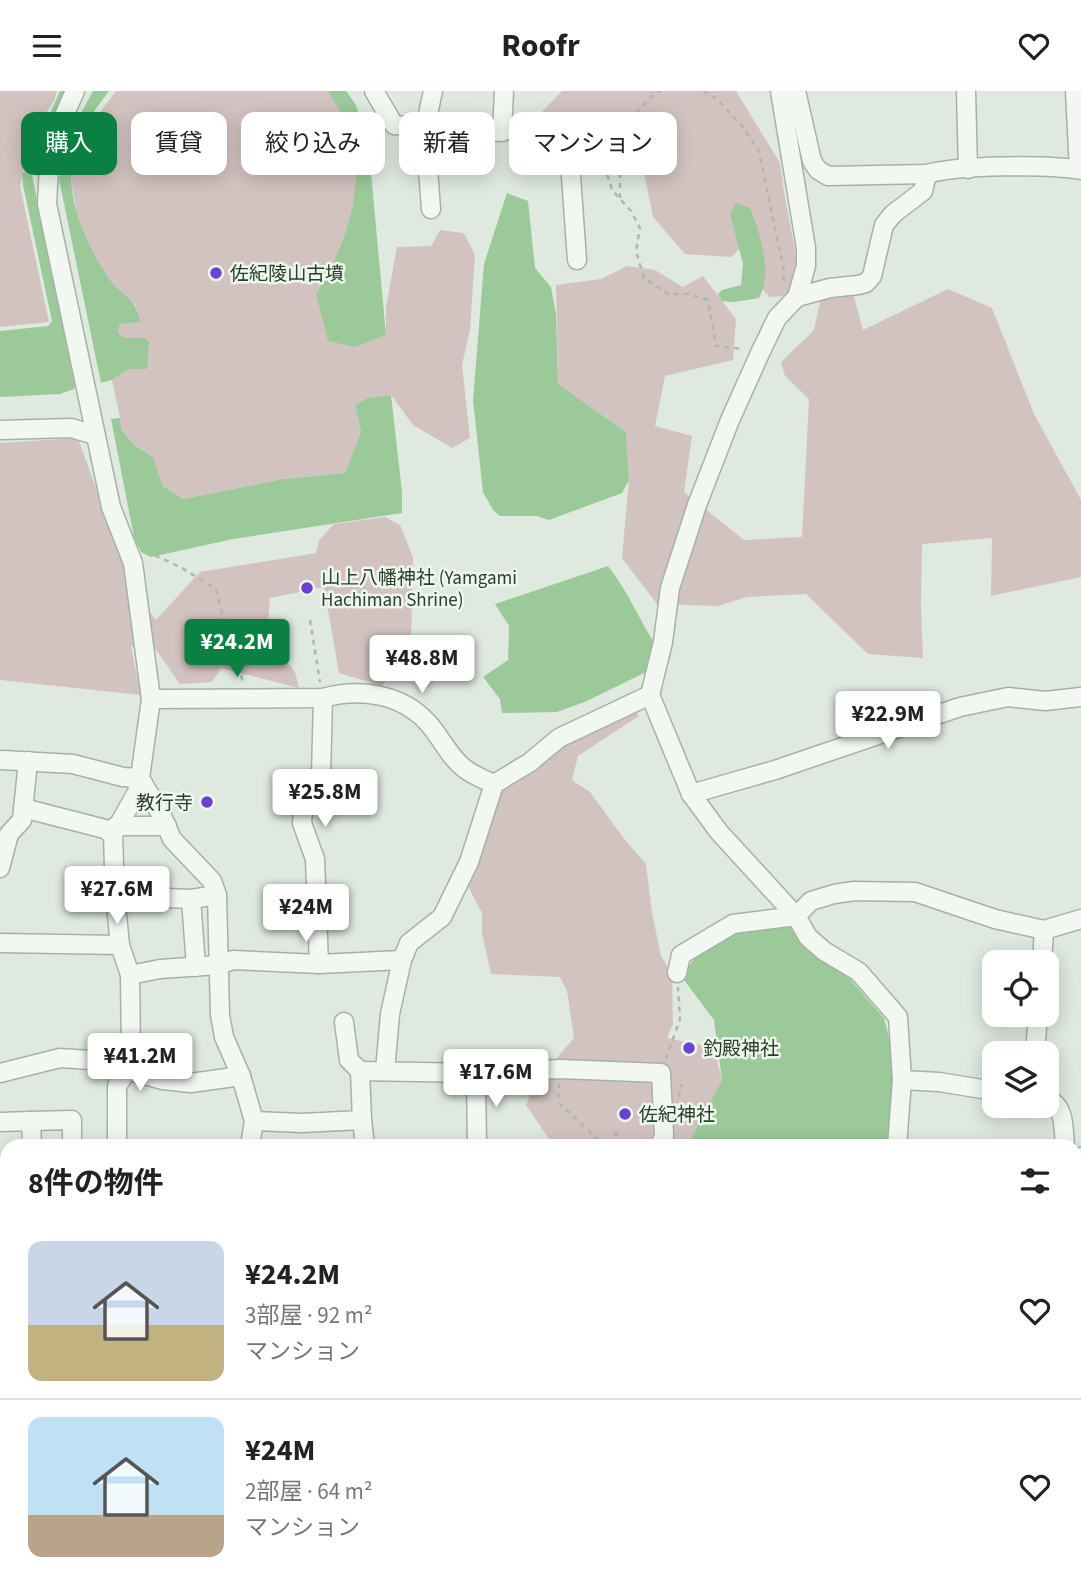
<!DOCTYPE html>
<html lang="ja">
<meta charset="utf-8">
<style>
:root{--surface:#fff;--page:#f2f2f2;--text:#222;--muted:#767676;--line:#e0e0e0;--accent:#0b8043}
body{margin:0;font-family:"Source Sans 3","Noto Sans JP",sans-serif;background:var(--page);color:var(--text);height:100vh;display:flex;flex-direction:column;font-size:26px;white-space:nowrap}
*{box-sizing:border-box;margin:0}
p{font-size:23px;color:var(--muted)}
.icon{flex:none;width:38px;height:38px;fill:none;stroke:currentColor;stroke-width:2;stroke-linecap:round;stroke-linejoin:round}
.map{position:relative;flex:1;overflow:hidden}
.drawer{position:absolute;left:0px;top:1048px;width:1082px;height:450px;display:flex;flex-direction:column;background:var(--surface);border-radius:21px 21px 0 0;box-shadow:0 4px 18px #0003}
.drawer>*{flex:none}
.top-card{position:absolute;left:21px;top:21px;width:700px;height:63px;display:flex;gap:14px}
.buttons{position:absolute;left:982px;top:859px;display:grid;gap:14px}
.buttons a{display:grid;place-items:center;width:77px;height:77px;border-radius:14px;background:var(--surface);box-shadow:0 4px 18px #0003;font-size:35px}
.price{position:absolute;translate:-50% -60px;padding:0 16px;border-radius:7px;background:#fff;color:#222;font-size:23px;line-height:46px;filter:drop-shadow(0 2px 4px #0008)}
.price::after{content:'';position:absolute;left:50%;top:42px;width:21px;height:16px;margin-left:-10px;background:inherit;clip-path:polygon(0 0,100% 0,50% 100%)}
.price.current{background:var(--accent);color:#fff}
ul{padding:0;list-style:none}
li{display:flex;align-items:center;gap:21px;height:175px;padding:0 28px}
li+li{border-top:2px solid var(--line)}
li span{display:grid;place-items:center;flex:none;width:196px;height:140px;border-radius:14px;color:#555}
li>.icon{margin-inline-start:auto}
span .icon{width:84px;height:84px;fill:#fffc;stroke-width:1}
li b{font-size:30px}
h2{display:flex;justify-content:space-between;align-items:center;height:84px;padding:0 28px;font-size:30px}
.tag{padding:0 24px;border-radius:14px;background:var(--surface);box-shadow:0 4px 18px #0003;font-size:24px;line-height:63px}
.tag.current{background:var(--accent);color:#fff}
header{display:flex;justify-content:space-between;align-items:center;height:91px;padding:0 28px;background:var(--surface);font-size:32px;font-weight:700}
.map>svg:first-child{display:block}
.green{fill:#d3c3c0}
.water{fill:#9cc99a}
.lines{fill:none;stroke-linecap:round;stroke-linejoin:round}
.stream{stroke:#9cc99a;stroke-width:4.5}
.minor-casing{stroke:#a4b3a5;stroke-width:21}
.major-casing{stroke:#9eb49f;stroke-width:26}
.path{stroke:#adb9ae;stroke-width:2.5;stroke-dasharray:5 5;stroke-linecap:butt}
.minor{stroke:#f2f7f2;stroke-width:18}
.major{stroke:#fff;stroke-width:23}
.poi-dot{fill:#6942cf;stroke:#eff6ef;stroke-width:2.5}
.labels{text-anchor:middle;stroke-width:5;stroke-linejoin:round;paint-order:stroke}
.poi-label{font-size:19px;fill:#284029;stroke:#eff6ef;text-anchor:start}
</style>
<header><svg class="icon" aria-label="menu" viewBox="0 0 24 24"><path d="M4 6h16M4 12h16M4 18h16"/></svg>Roofr<svg class="icon" aria-label="heart" viewBox="0 0 24 24"><path d="M12 20l-8-8c-3-5 5-10 8-4 3-6 11-1 8 4z"/></svg></header>
<div class="map">
<svg width="1081" height="1497" viewBox="0 0 1081 1497">
<rect width="100%" height="100%" fill="#dfe9df"/>
<g class="green">
<polygon points="0,0 57,0 55,8 31,45 20,95 49,231 0,236"/>
<polygon points="116,0 329,0 350,22 370,106 317,203 386,244 386,216 397,156 431,155 440,139 464,142 475,164 470,239 462,274 470,347 452,357 413,334 391,304 367,307 355,314 361,341 345,382 283,388 183,408 163,395 153,366 133,353 120,339 120,327 112,289 129,278 145,247 124,247 118,241 120,233 141,231 135,213 116,198 94,166 78,131 71,89 83,43"/>
<polygon points="562,0 736,0 780,72 784,101 796,164 796,187 787,205 770,206 763,199 763,159 758,141 731,166 685,163 653,126 640,62 647,41 621,37 589,49 554,48 537,26"/>
<polygon points="627,175 655,179 683,196 703,185 736,228 733,269 665,285 655,335 692,345 684,401 744,449 802,446 809,308 785,285 781,271 814,239 822,202 853,202 863,239 948,198 992,217 1034,323 1081,409 1081,486 991,505 992,447 922,453 921,516 923,567 868,563 806,503 747,506 718,515 657,513 622,467 629,389 626,341 558,293 556,194 601,188"/>
<polygon points="78,347 127,484 138,506 156,529 200,481 316,462 319,449 334,433 385,426 400,434 413,466 411,554 382,595 339,582 324,496 270,507 267,548 295,581 299,597 221,577 212,591 180,593 154,556 131,555 141,604 0,589 0,352"/>
<polygon points="627,608 639,625 578,665 572,689 590,701 625,749 646,773 652,822 661,865 672,883 673,933 667,947 714,957 722,989 687,1055 554,1055 526,1014 534,993 574,947 567,900 560,886 491,883 482,842 482,822 469,797 499,700"/>
<polygon points="1074,1237 1081,1237 1081,1497 410,1497 410,1491 1074,1491"/>
</g>
<g class="water">
<polygon points="60,0 69,0 62,20 40,54 30,55 49,25"/>
<path d="M93,0H109C97,17 80,36 75,56C62,103 84,150 110,189C116,198 125,203 133,212C137,217 139,225 141,231L120,233L118,241L124,247H145L149,251L147,278H129L112,289L101,292L59,88L68,46Z"/>
<path d="M328,0H346L356,14L369,60L386,244L355,256L328,250L316,203C347,154 369,90 347,33C343,22 334,11 328,0Z"/>
<polygon points="28,79 32,84 76,292 74,298 60,303 0,306 0,240 48,235 52,230 23,94 22,82"/>
<polygon points="507,102 528,110 535,177 551,196 556,224 558,293 626,341 629,389 622,402 549,429 536,425 500,425 493,419 483,401 473,309 484,173"/>
<path d="M736,112L750,117C760,141 773,183 759,207L734,211L722,210L718,203L722,199L741,194L743,173L730,123Z"/>
<polygon points="391,304 402,401 402,422 233,448 151,466 141,461 134,446 111,328 120,327 121,339 133,353 153,366 163,395 183,408 283,388 345,382 361,341 355,314 367,307"/>
<path d="M608,475C628,500 639,529 657,556L648,580L587,610L557,621L502,622L500,608L483,586L508,569L509,535L495,513Z"/>
<polygon points="788,834 808,860 844,881 884,927 898,982 891,1055 687,1055 722,989 714,929 681,885 698,863 738,838"/>
</g>
<g class="lines">
<polyline class="stream" points="499,1497 501,1496"/>
<g class="minor-casing">
<g id="minor">
<polyline points="75,0 50,56 47,113 111,416 133,472 151,608 140,687 162,725 172,748 212,790 217,804 220,924 224,946 241,985 254,1030 250,1055"/>
<polyline points="374,0 394,34 502,41 504,0"/>
<polyline points="780,0 806,157 806,175 797,206 777,227 761,260 730,329 697,414 670,497 663,551 650,604 691,703 719,741 796,825 808,846 824,860 859,881 898,926 902,989 897,1055"/>
<path d="M796,0L812,70L818,79L828,85L927,83C958,74 1049,73 1081,79"/>
<polyline points="966,0 968,78"/>
<polyline points="1075,0 1079,78"/>
<polyline points="503,33 512,40 568,43 577,169"/>
<polyline points="431,118 425,37 433,0"/>
<polyline points="797,206 830,197 858,194 866,192 872,185 884,134 893,123 923,100 927,83"/>
<polyline points="0,339 71,337 95,344"/>
<path d="M151,608L323,607C359,597 401,602 428,632C441,646 449,666 465,678C473,684 485,689 494,693"/>
<polyline points="2,669 73,673 123,686 140,687 137,701 113,744 115,805 120,854"/>
<polyline points="691,703 775,679 960,616 1008,606 1045,610 1081,606"/>
<polyline points="23,717 105,738 113,744"/>
<polyline points="116,735 167,735"/>
<polyline points="0,777 9,743 22,729 28,670"/>
<polyline points="115,805 191,808 217,804"/>
<polyline points="191,808 196,876"/>
<polyline points="0,852 120,854 130,884 160,878 219,874 233,869 319,873 402,869"/>
<polyline points="1042,872 1044,839"/>
<polyline points="319,873 315,768 302,732 303,719 321,685 323,607"/>
<polyline points="677,882 681,864 733,833 796,825 811,810 834,803 854,800 915,801 995,828 1044,839 1081,828"/>
<polyline points="1035,962 1038,924"/>
<polyline points="360,980 476,982 560,978 661,982 664,1045 660,1055"/>
<polyline points="385,980 390,923 402,869 409,852 442,826 469,771 494,693 529,672 559,647 650,604"/>
<polyline points="0,982 60,967 90,969 163,989 191,992 241,985"/>
<polyline points="476,982 477,1055"/>
<polyline points="902,989 939,991 994,1000"/>
<path d="M1046,1007C1066,1015 1063,1037 1065,1055"/>
<polyline points="362,1029 365,1055"/>
<polyline points="31,1030 72,1029 72,1055"/>
<polyline points="254,1030 302,1032 362,1029 360,980 349,969 344,931"/>
<polyline points="0,1031 31,1030 32,1055"/>
<polyline points="117,1055 117,995 128,978 131,963 130,884"/>
<polyline points="1074,1067 1081,1066"/>
<polyline points="1074,1163 1081,1163"/>
<polyline points="0,1205 7,1204"/>
<polyline points="0,1385 7,1385"/>
<polyline points="0,1440 7,1440"/>
<polyline points="1025,1491 1025,1497"/>
<polyline points="146,1497 147,1491"/>
<polyline points="298,1497 298,1491"/>
</g>
</g>
<g class="major-casing">
<g id="major">
<polyline points="1074,1437 1081,1436"/>
<polyline points="320,1497 384,1491"/>
</g>
</g>
<g class="path">
<polyline points="703,0 717,8 743,36 759,61 784,180 783,195"/>
<polyline points="620,47 631,27 656,1 661,0"/>
<polyline points="620,107 620,47 610,61 607,82 612,99 631,120 640,137 636,160 644,187 668,203 689,203 708,209 716,255 743,258"/>
<polyline points="146,460 182,477 216,498 232,561 244,593"/>
<polyline points="310,529 320,591"/>
<polyline points="666,968 680,928 678,896"/>
<polyline points="559,992 558,1011 605,1055"/>
<polyline points="679,1006 681,993"/>
<polyline points="613,1055 617,1039"/>
<polyline points="1074,1409 1081,1407"/>
<polyline points="182,1491 265,1496 283,1494"/>
</g>
<use href="#minor" class="minor"/>
<use href="#major" class="major"/>
</g>
<g class="poi-dot">
<circle cx="216" cy="182" r="7"/>
<circle cx="307" cy="497" r="7"/>
<circle cx="207" cy="711" r="7"/>
<circle cx="689" cy="957" r="7"/>
<circle cx="625" cy="1023" r="7"/>
</g>
<g class="labels">
<g class="poi-label">
<text x="230" y="189">佐紀陵山古墳</text>
<text x="321" y="493">山上八幡神社 (Yamgami<tspan x="321" dy="22">Hachiman Shrine)</tspan></text>
<text x="193" y="718" text-anchor="end">教行寺</text>
<text x="703" y="964">釣殿神社</text>
<text x="639" y="1030">佐紀神社</text>
</g>
</g>
</svg>
<div class="buttons">
<a><svg class="icon" aria-label="locate" viewBox="0 0 24 24"><circle cx="12" cy="12" r="6"/><path d="M12 2v4M12 18v4M2 12h4M18 12h4"/></svg></a>
<a><svg class="icon" aria-label="layers" viewBox="0 0 24 24"><path d="M12 4l9 5-9 5-9-5zM3 14l9 5 9-5"/></svg></a>
</div>
<b class="price current" style="left:237px;top:588px">¥24.2M</b>
<b class="price" style="left:422px;top:604px">¥48.8M</b>
<b class="price" style="left:888px;top:660px">¥22.9M</b>
<b class="price" style="left:325px;top:738px">¥25.8M</b>
<b class="price" style="left:117px;top:835px">¥27.6M</b>
<b class="price" style="left:306px;top:853px">¥24M</b>
<b class="price" style="left:140px;top:1002px">¥41.2M</b>
<b class="price" style="left:496px;top:1018px">¥17.6M</b>
<div class="top-card">
<a class="tag current">購入</a>
<a class="tag">賃貸</a>
<a class="tag">絞り込み</a>
<a class="tag">新着</a>
<a class="tag">マンション</a>
</div>
<section class="drawer">
<h2>8件の物件<svg class="icon" aria-label="filters" viewBox="0 0 24 24"><path d="M4 7h16M4 17h16"/><circle cx="9" cy="7" r="2"/><circle cx="15" cy="17" r="2"/></svg></h2>
<ul>
<li><span style="background:linear-gradient(#c9d6e8 60%,#c2b280 0)"><svg class="icon" aria-label="home" viewBox="0 0 24 24"><path d="M3 11l9-7 9 7M6 9v11h12V9"/></svg></span><div><b>¥24.2M</b><p>3部屋 · 92 m²</p><p>マンション</p></div><svg class="icon" aria-label="heart" viewBox="0 0 24 24"><path d="M12 20l-8-8c-3-5 5-10 8-4 3-6 11-1 8 4z"/></svg></li>
<li><span style="background:linear-gradient(#bfe0f5 70%,#b9a48a 0)"><svg class="icon" aria-label="home" viewBox="0 0 24 24"><path d="M3 11l9-7 9 7M6 9v11h12V9"/></svg></span><div><b>¥24M</b><p>2部屋 · 64 m²</p><p>マンション</p></div><svg class="icon" aria-label="heart" viewBox="0 0 24 24"><path d="M12 20l-8-8c-3-5 5-10 8-4 3-6 11-1 8 4z"/></svg></li>
</ul>
</section>
</div>
